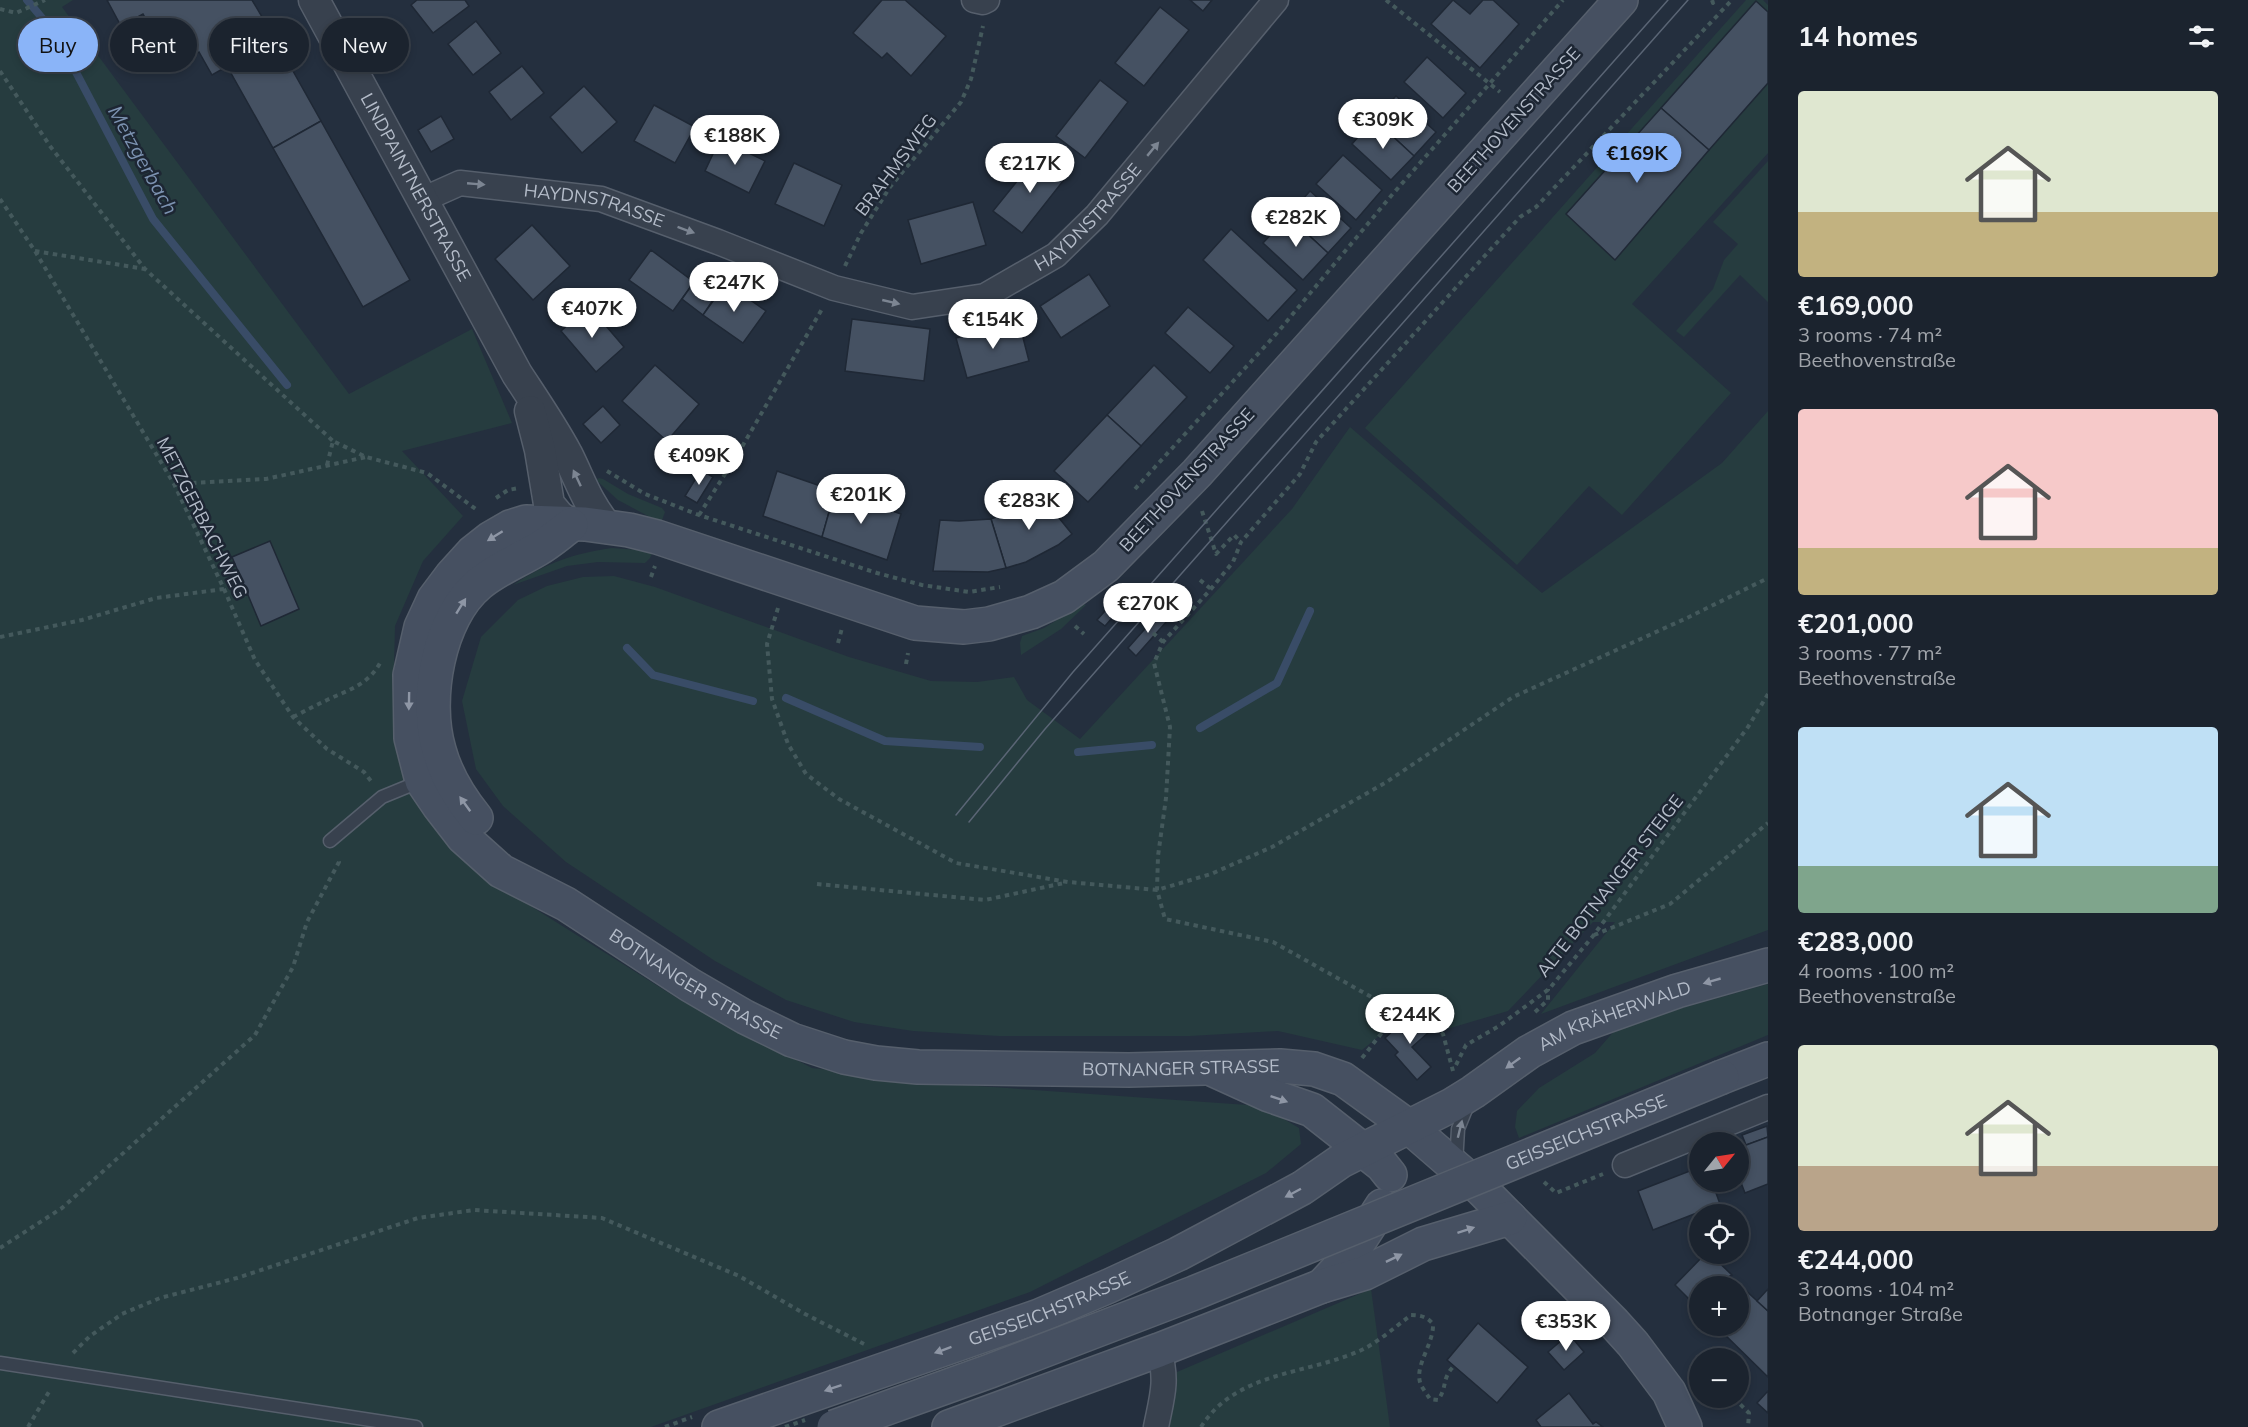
<!DOCTYPE html>
<meta charset="utf-8">
<style>
:root{--surface:#1b232e;--page:#282f3a;--text:#f1f3f6;--muted:#a0a4aa;--line:#39404a;--accent:#8ab4f8}
body{margin:0;font-family:Mulish,sans-serif;background:var(--page);color:var(--text);height:100vh;display:flex;flex-direction:column;font-size:22px;white-space:nowrap}
*{box-sizing:border-box;margin:0}
p{font-size:20px;color:var(--muted)}
.icon{flex:none;width:33px;height:33px;fill:none;stroke:currentColor;stroke-width:2;stroke-linecap:round;stroke-linejoin:round}
.map{position:relative;flex:1;overflow:hidden}
.panel{display:flex;flex-direction:column;background:var(--surface);width:480px}
.panel>*{flex:none}
.hud{position:absolute;left:18px;top:18px;width:570px;height:54px;display:flex;gap:12px}
.needle{width:39px;rotate:60deg}
.tools{position:absolute;left:1689px;top:1132px;display:grid;gap:12px}
.tools a{display:grid;place-items:center;width:60px;height:60px;border-radius:50%;background:var(--surface);box-shadow:0 3px 9px #0003,0 0 0 2px var(--line);font-size:30px}
.price{position:absolute;translate:-50% -51px;padding:0 14px;border-radius:21px;background:#fff;color:#222;font-size:20px;line-height:39px;filter:drop-shadow(0 2px 3px #0008)}
.price::after{content:'';position:absolute;left:50%;top:36px;width:18px;height:14px;margin-left:-9px;background:inherit;clip-path:polygon(0 0,100% 0,50% 100%)}
.price.current{background:var(--accent);color:#111}
ul{padding:0;list-style:none}
li{display:grid;align-content:center;gap:12px;height:318px;padding:0 30px}
li span{display:grid;place-items:center;height:186px;border-radius:6px;color:#555}
li>.icon{margin-inline-start:auto}
span .icon{width:108px;height:108px;fill:#fffc;stroke-width:1}
li b{font-size:26px}
h2{display:flex;justify-content:space-between;align-items:center;height:72px;padding:0 30px;font-size:26px}
.pill{padding:0 21px;border-radius:27px;background:var(--surface);box-shadow:0 3px 9px #0003,0 0 0 2px var(--line);font-size:21px;line-height:54px}
.pill.current{background:var(--accent);color:#111}
main{display:flex;flex:1;min-height:0}
.map>svg:first-child{display:block}
.green{fill:#263c3f}
.lines{fill:none;stroke-linecap:round;stroke-linejoin:round}
.stream{stroke:#394c67;stroke-width:8}
.building{fill:#455162;stroke:#1f2835;stroke-width:1.5}
.service-casing{stroke:#565f6c;stroke-width:15}
.minor-casing{stroke:#565f6c;stroke-width:27}
.tertiary-casing{stroke:#565f6c;stroke-width:33}
.secondary-casing{stroke:#565f6c;stroke-width:36}
.path{stroke:#44595c;stroke-width:4;stroke-dasharray:4.5 4.5;stroke-linecap:butt}
.service{stroke:#38414e;stroke-width:12}
.minor{stroke:#38414e;stroke-width:24}
.tertiary{stroke:#38414e;stroke-width:30}
.secondary{stroke:#465061;stroke-width:33}
.tram{stroke:#5a6575;stroke-width:1.5}
.secondary-bridge-casing{stroke:#565f6c;stroke-width:36;stroke-linecap:butt}
.path-bridge{stroke:#44595c;stroke-width:4;stroke-dasharray:4.5 4.5;stroke-linecap:butt}
.secondary-bridge{stroke:#465061;stroke-width:33}
.oneway{fill:#7c8592}
.oneway2{fill:#8e96a5}
.labels{text-anchor:middle;stroke-width:5;stroke-linejoin:round;paint-order:stroke}
.street-label{font-size:18px;fill:#b4bcc9;stroke:#1d2633}
.water-label{font-size:20px;font-style:italic;fill:#7c92b1;stroke:#1d2633}
</style>
<main>
<div class="map">
<svg width="1768" height="1427" viewBox="0 0 1768 1427">
<rect width="100%" height="100%" fill="#242f3e"/>
<g class="green">
<polygon points="0,0 73,0 62,7 349,394 472,329 512,423 402,451 463,516 423,561 395,626 393,705 399,762 445,838 521,900 677,998 812,1068 978,1086 1262,1106 1299,1128 1301,1144 1266,1173 1030,1292 651,1427 0,1427"/>
<polygon points="1746,0 1763,0 1768,5 1768,153 1632,304 1731,393 1622,515 1589,486 1517,565 1365,428"/>
<polygon points="1768,161 1768,302 1740,275 1684,337 1676,331 1713,289 1724,260 1738,244 1713,222"/>
<polygon points="1768,411 1768,930 1541,1014 1615,922 1593,922 1508,1011 1447,1029 1420,1003 1362,1050 1278,1031 1190,1036 999,1036 913,1031 854,1022 786,1000 715,961 566,862 503,806 476,769 462,701 481,637 518,600 547,586 583,577 614,576 655,587 849,657 931,681 977,682 1014,677 1027,700 1080,739 1292,509 1350,427 1542,593 1722,463"/>
<polygon points="599,478 603,479 628,494 662,508 665,512 661,523 618,500 596,480"/>
<path d="M612,548L653,551L650,558L645,563L598,562L567,566L513,585C544,564 575,553 612,548Z"/>
<polygon points="1083,604 1086,605 1061,629 1021,655 1020,643 1022,636 1044,628"/>
<polygon points="1768,984 1768,1035 1519,1138 1515,1127 1517,1111 1539,1088 1595,1053 1615,1030 1632,1022"/>
<polygon points="1371,1289 1390,1427 1167,1427 1177,1372"/>
</g>
<g class="lines">
<g class="stream">
<polyline points="27,0 57,36 153,219 287,385"/>
<polyline points="627,648 653,675 753,701"/>
<polyline points="786,698 885,741 980,747"/>
<polyline points="1200,728 1277,683 1310,611"/>
<polyline points="1078,752 1152,745"/>
</g>
</g>
<g class="building">
<polygon points="107,0 252,0 275,39 212,75 199,52 173,67 143,14 121,26"/>
<polygon points="417,0 465,0 469,6 433,33 411,5"/>
<polygon points="882,0 905,0 946,36 911,76 887,53 882,58 853,33"/>
<polygon points="1190,0 1212,0 1203,11"/>
<polygon points="1453,0 1470,14 1483,0 1493,0 1519,24 1480,68 1431,24"/>
<polygon points="1756,1 1768,12 1768,83 1709,150 1661,108"/>
<polygon points="1160,7 1189,30 1144,86 1115,63"/>
<polygon points="476,21 501,53 473,75 448,44"/>
<polygon points="275,39 321,121 273,148 227,66"/>
<polygon points="1427,57 1466,93 1443,118 1404,82"/>
<polygon points="522,66 544,93 511,120 489,92"/>
<polygon points="1100,80 1128,102 1085,158 1056,136"/>
<polygon points="584,86 617,122 582,153 550,117"/>
<polygon points="1396,96 1436,132 1414,156 1374,119"/>
<polygon points="654,105 695,127 675,163 634,141"/>
<polygon points="1661,108 1709,150 1615,260 1566,214"/>
<polygon points="441,116 454,139 431,152 418,130"/>
<polygon points="1374,119 1414,156 1391,180 1352,144"/>
<polygon points="321,121 410,280 363,307 273,148"/>
<polygon points="720,139 765,161 749,193 705,171"/>
<polygon points="1039,154 1067,176 1022,233 993,211"/>
<polygon points="1343,155 1382,190 1356,220 1316,184"/>
<polygon points="794,163 842,185 824,226 775,204"/>
<polygon points="1310,191 1351,228 1328,253 1288,216"/>
<polygon points="973,202 986,245 921,264 908,220"/>
<polygon points="1288,216 1328,253 1303,280 1263,243"/>
<polygon points="532,225 570,266 533,300 495,259"/>
<polygon points="1231,229 1297,290 1268,321 1203,260"/>
<polygon points="651,250 694,282 673,311 629,280"/>
<polygon points="1089,274 1110,306 1061,338 1040,306"/>
<polygon points="694,282 715,297 703,315 682,299"/>
<polygon points="726,283 766,311 743,343 703,315"/>
<polygon points="589,306 624,347 596,372 561,331"/>
<polygon points="1188,307 1234,346 1210,373 1165,333"/>
<polygon points="852,319 930,329 924,381 845,371"/>
<polygon points="1019,322 1029,361 967,378 956,338"/>
<polygon points="655,365 699,404 667,441 622,401"/>
<polygon points="1154,365 1187,397 1141,446 1107,415"/>
<polygon points="603,406 620,425 601,443 583,424"/>
<polygon points="1107,415 1141,446 1088,502 1054,471"/>
<polygon points="701,470 713,477 697,503 685,496"/>
<polygon points="777,471 835,491 822,537 763,516"/>
<polygon points="835,491 901,514 887,560 822,537"/>
<polygon points="1038,492 1072,534 1058,545 1026,562 1006,568 991,519 1015,509"/>
<polygon points="991,519 1006,568 988,572 933,571 940,520 959,521"/>
<polygon points="270,541 299,609 261,626 232,557"/>
<polygon points="1127,586 1135,592 1105,626 1097,620"/>
<polygon points="1159,613 1167,621 1136,656 1128,648"/>
<polygon points="1412,1013 1429,1032 1412,1047 1431,1067 1417,1080 1395,1055 1398,1052 1385,1038"/>
<polygon points="1767,1126 1768,1137 1746,1145 1742,1135"/>
<polygon points="1768,1137 1768,1184 1745,1193 1738,1175 1738,1148"/>
<polygon points="1700,1167 1700,1182 1712,1182 1720,1204 1653,1230 1638,1191"/>
<polygon points="1705,1254 1710,1254 1732,1275 1730,1276 1768,1311 1768,1377 1716,1326 1738,1326 1738,1287 1700,1287 1700,1310 1675,1285"/>
<polygon points="1768,1289 1768,1311 1757,1301"/>
<polygon points="1478,1323 1528,1367 1497,1403 1447,1360"/>
<polygon points="1569,1334 1584,1352 1564,1370 1548,1352"/>
<polygon points="1768,1391 1768,1413 1757,1403"/>
<polygon points="1569,1393 1593,1424 1596,1422 1603,1427 1541,1427 1536,1420"/>
</g>
<g class="lines">
<g class="service-casing">
<g id="service">
<polyline points="330,841 382,797 421,781"/>
<polyline points="1456,1164 1458,1129 1469,1102"/>
<polyline points="0,1363 416,1427"/>
</g>
</g>
<g class="minor-casing">
<g id="minor">
<polyline points="974,0 983,2 987,0"/>
<path id="s1" d="M422,200L460,183L601,199L718,242L834,288L912,307L985,296L1056,255L1097,215L1276,0"/>
<polyline points="1625,1165 1768,1107"/>
<path d="M1156,1427C1162,1397 1168,1381 1159,1350"/>
</g>
</g>
<g class="tertiary-casing">
<g id="tertiary">
<path id="s2" d="M314,0L517,374C534,400 552,426 567,454C581,482 587,503 608,528"/>
<polyline points="530,411 540,450 549,504 559,516 571,525"/>
</g>
</g>
<g class="secondary-casing">
<g id="secondary">
<path id="s3" d="M1621,0L1197,473L1106,566L1064,597L1031,612L989,624L964,627L915,623L657,537L629,530L585,524L526,522L510,527L491,538L472,553L452,575L434,599L421,627L410,675L411,738L422,781L439,806L463,837L501,871L566,904L690,985L745,1017L792,1040L844,1057L876,1063L918,1067L1129,1070L1280,1066L1314,1069L1343,1079L1408,1126L1482,1190L1614,1323L1633,1344L1669,1392L1685,1427"/>
<path d="M476,818C459,797 446,776 439,750C424,700 438,618 479,584C497,569 518,561 538,549C550,542 560,533 571,525"/>
<polyline points="1214,1070 1269,1095 1312,1110 1382,1165 1390,1175"/>
<polyline points="1722,1077 1768,1059"/>
<polyline points="1322,1286 1349,1257 1382,1206"/>
<path id="s4" d="M719,1427L1039,1316L1109,1286L1178,1254L1302,1188L1341,1161L1452,1105L1473,1092L1529,1052L1573,1028L1677,991L1768,965"/>
<polyline points="949,1427 1159,1350 1322,1286 1365,1273 1423,1244 1510,1218"/>
</g>
</g>
<g class="path">
<polyline points="1386,0 1500,92"/>
<polyline points="1712,0 1713,3 1715,0"/>
<polyline points="0,9 16,13 45,0"/>
<polyline points="0,71 50,146 145,269 333,441"/>
<polyline points="0,199 35,251 174,484 224,589 255,660 293,717 327,749 364,772 371,781"/>
<polyline points="35,251 145,269"/>
<polyline points="845,266 861,233 890,187 961,102 971,79 983,26"/>
<polyline points="327,465 333,441 366,457 427,473 477,510"/>
<polyline points="607,471 645,494 699,515 877,573 922,585 969,592 1000,587"/>
<polyline points="174,484 266,479 366,457"/>
<polyline points="1135,489 1277,333 1391,196 1563,0"/>
<polyline points="496,498 508,490 519,488"/>
<polyline points="1202,511 1216,554 1234,535 1241,542"/>
<polyline points="699,515 739,452 822,309"/>
<polyline points="651,577 655,566"/>
<polyline points="1200,580 1211,589"/>
<polyline points="778,608 767,644 772,699 788,744 806,774 839,799 956,863 1068,882 1157,890 1211,874 1272,847 1385,783 1513,697 1689,617 1768,578"/>
<polyline points="1075,626 1084,634"/>
<polyline points="1153,633 1163,642"/>
<polyline points="0,637 82,620 156,598 224,589"/>
<polyline points="838,643 842,628"/>
<polyline points="906,664 908,653"/>
<path d="M293,717C305,711 316,705 327,700C348,690 368,685 380,663"/>
<polyline points="817,884 985,900 1064,883"/>
<polyline points="1594,935 1670,904 1768,823"/>
<polyline points="1535,1012 1548,1000 1548,989"/>
<polyline points="1362,1058 1399,1011 1412,1000"/>
<polyline points="1456,1065 1466,1045 1499,1026 1549,989 1593,936 1748,727 1768,694"/>
<polyline points="1453,1071 1443,1034 1412,1000 1375,999 1273,942 1165,919 1157,890 1158,856 1166,798 1170,727 1154,663 1163,642 1211,589 1233,562 1241,542 1300,474 1316,442 1520,217 1536,207 1732,0"/>
<polyline points="1544,1182 1556,1193 1603,1174"/>
<polyline points="0,1248 62,1208 255,1035 293,967 307,922 339,862 338,858"/>
<polyline points="73,1353 90,1336 122,1314 160,1298 237,1278 418,1218 474,1210 602,1218 739,1276 805,1314 864,1344"/>
<polyline points="1734,1398 1749,1413 1748,1427"/>
<polyline points="28,1427 50,1390"/>
<polyline points="665,1427 692,1417"/>
<path d="M1201,1427C1236,1372 1303,1375 1357,1352C1375,1345 1395,1327 1411,1315C1421,1315 1427,1317 1433,1324C1434,1343 1415,1365 1420,1382C1421,1387 1427,1394 1430,1399L1438,1400C1448,1386 1441,1379 1454,1366"/>
</g>
<use href="#service" class="service"/>
<use href="#minor" class="minor"/>
<use href="#tertiary" class="tertiary"/>
<use href="#secondary" class="secondary"/>
<g class="tram">
<polyline points="956,815 1073,672 1668,0"/>
<polyline points="969,822 1045,729 1182,573 1688,0"/>
</g>
<g class="secondary-bridge-casing">
<g id="secondary-bridge">
<path id="s5" d="M834,1427L990,1371L1194,1293L1722,1077"/>
</g>
</g>
<polyline class="path-bridge" points="785,1427 805,1420"/>
<use href="#secondary-bridge" class="secondary-bridge"/>
</g>
<defs><path id="oneway-solid" d="M-6-.8H1V-3.2L6.5 0L1 3.2V.8H-6Z" transform="scale(1.5)"/></defs>
<g class="oneway">
<use href="#oneway-solid" transform="translate(1153 149) rotate(-50)"/>
<use href="#oneway-solid" transform="translate(476 184) rotate(5)"/>
<use href="#oneway-solid" transform="translate(686 230) rotate(20)"/>
<use href="#oneway-solid" transform="translate(891 302) rotate(13)"/>
<use href="#oneway-solid" transform="translate(577 478) rotate(-115)"/>
<use href="#oneway-solid" transform="translate(1460 1129) rotate(-76)"/>
</g>
<g class="oneway2">
<use href="#oneway-solid" transform="translate(495 536) rotate(148)"/>
<use href="#oneway-solid" transform="translate(461 606) rotate(-58)"/>
<use href="#oneway-solid" transform="translate(409 701) rotate(91)"/>
<use href="#oneway-solid" transform="translate(465 804) rotate(-126)"/>
<use href="#oneway-solid" transform="translate(1712 981) rotate(164)"/>
<use href="#oneway-solid" transform="translate(1513 1063) rotate(144)"/>
<use href="#oneway-solid" transform="translate(1279 1099) rotate(19)"/>
<use href="#oneway-solid" transform="translate(1293 1193) rotate(152)"/>
<use href="#oneway-solid" transform="translate(1466 1230) rotate(-18)"/>
<use href="#oneway-solid" transform="translate(1394 1258) rotate(-26)"/>
<use href="#oneway-solid" transform="translate(943 1350) rotate(160)"/>
<use href="#oneway-solid" transform="translate(833 1388) rotate(161)"/>
</g>
<g class="labels">
<g class="street-label">
<text transform="translate(1514 120) rotate(-48)" y="6">BEETHOVENSTRASSE</text>
<text transform="translate(896 165) rotate(-53)" y="6">BRAHMSWEG</text>
<text dy="6" stroke="none"><textPath href="#s2" startOffset="213">LINDPAINTNERSTRASSE</textPath></text>
<text dy="6" stroke="none"><textPath href="#s1" startOffset="178">HAYDNSTRASSE</textPath></text>
<text dy="6" stroke="none"><textPath href="#s1" startOffset="718">HAYDNSTRASSE</textPath></text>
<text transform="translate(1187 480) rotate(-47)" y="6">BEETHOVENSTRASSE</text>
<text transform="translate(202 518) rotate(63)" y="6">METZGERBACHWEG</text>
<text transform="translate(1610 886) rotate(-52)" y="6">ALTE BOTNANGER STEIGE</text>
<text dy="6" stroke="none"><textPath href="#s3" startOffset="2032">BOTNANGER STRASSE</textPath></text>
<text dy="6" stroke="none"><textPath href="#s4" startOffset="990">AM KRÄHERWALD</textPath></text>
<text dy="6" stroke="none"><textPath href="#s3" startOffset="2536">BOTNANGER STRASSE</textPath></text>
<text dy="6" stroke="none"><textPath href="#s5" startOffset="808">GEISSEICHSTRASSE</textPath></text>
<text dy="6" stroke="none"><textPath href="#s4" startOffset="351">GEISSEICHSTRASSE</textPath></text>
</g>
<g class="water-label">
<text transform="translate(143 160) rotate(61)" y="7">Metzgerbach</text>
</g>
</g>
</svg>
<div class="tools">
<a><svg class="needle" viewBox="-14 -14 28 28"><path d="M0-13l5 13h-10z" fill="#e53935"/><path d="M0 13l5-13h-10z" fill="#a0a4aa"/></svg></a>
<a><svg class="icon" aria-label="locate" viewBox="0 0 24 24"><circle cx="12" cy="12" r="6"/><path d="M12 2v4M12 18v4M2 12h4M18 12h4"/></svg></a>
<a>+</a>
<a>−</a>
</div>
<b class="price" style="left:1383px;top:150px">€309K</b>
<b class="price" style="left:735px;top:166px">€188K</b>
<b class="price current" style="left:1637px;top:184px">€169K</b>
<b class="price" style="left:1030px;top:194px">€217K</b>
<b class="price" style="left:1296px;top:248px">€282K</b>
<b class="price" style="left:734px;top:313px">€247K</b>
<b class="price" style="left:592px;top:339px">€407K</b>
<b class="price" style="left:993px;top:350px">€154K</b>
<b class="price" style="left:699px;top:486px">€409K</b>
<b class="price" style="left:861px;top:525px">€201K</b>
<b class="price" style="left:1029px;top:531px">€283K</b>
<b class="price" style="left:1148px;top:634px">€270K</b>
<b class="price" style="left:1410px;top:1045px">€244K</b>
<b class="price" style="left:1566px;top:1352px">€353K</b>
<div class="hud">
<a class="pill current">Buy</a>
<a class="pill">Rent</a>
<a class="pill">Filters</a>
<a class="pill">New</a>
</div>
</div>
<section class="panel">
<h2>14 homes<svg class="icon" aria-label="filters" viewBox="0 0 24 24"><path d="M4 7h16M4 17h16"/><circle cx="9" cy="7" r="2"/><circle cx="15" cy="17" r="2"/></svg></h2>
<ul>
<li><span style="background:linear-gradient(#dfe7d0 65%,#c2b280 0)"><svg class="icon" aria-label="home" viewBox="0 0 24 24"><path d="M3 11l9-7 9 7M6 9v11h12V9"/></svg></span><div><b>€169,000</b><p>3 rooms · 74 m²</p><p>Beethovenstraße</p></div></li>
<li><span style="background:linear-gradient(#f6c9c9 75%,#c2b280 0)"><svg class="icon" aria-label="home" viewBox="0 0 24 24"><path d="M3 11l9-7 9 7M6 9v11h12V9"/></svg></span><div><b>€201,000</b><p>3 rooms · 77 m²</p><p>Beethovenstraße</p></div></li>
<li><span style="background:linear-gradient(#bfe0f5 75%,#7fa58c 0)"><svg class="icon" aria-label="home" viewBox="0 0 24 24"><path d="M3 11l9-7 9 7M6 9v11h12V9"/></svg></span><div><b>€283,000</b><p>4 rooms · 100 m²</p><p>Beethovenstraße</p></div></li>
<li><span style="background:linear-gradient(#dfe7d0 65%,#b9a48a 0)"><svg class="icon" aria-label="home" viewBox="0 0 24 24"><path d="M3 11l9-7 9 7M6 9v11h12V9"/></svg></span><div><b>€244,000</b><p>3 rooms · 104 m²</p><p>Botnanger Straße</p></div></li>
</ul>
</section>
</main>
